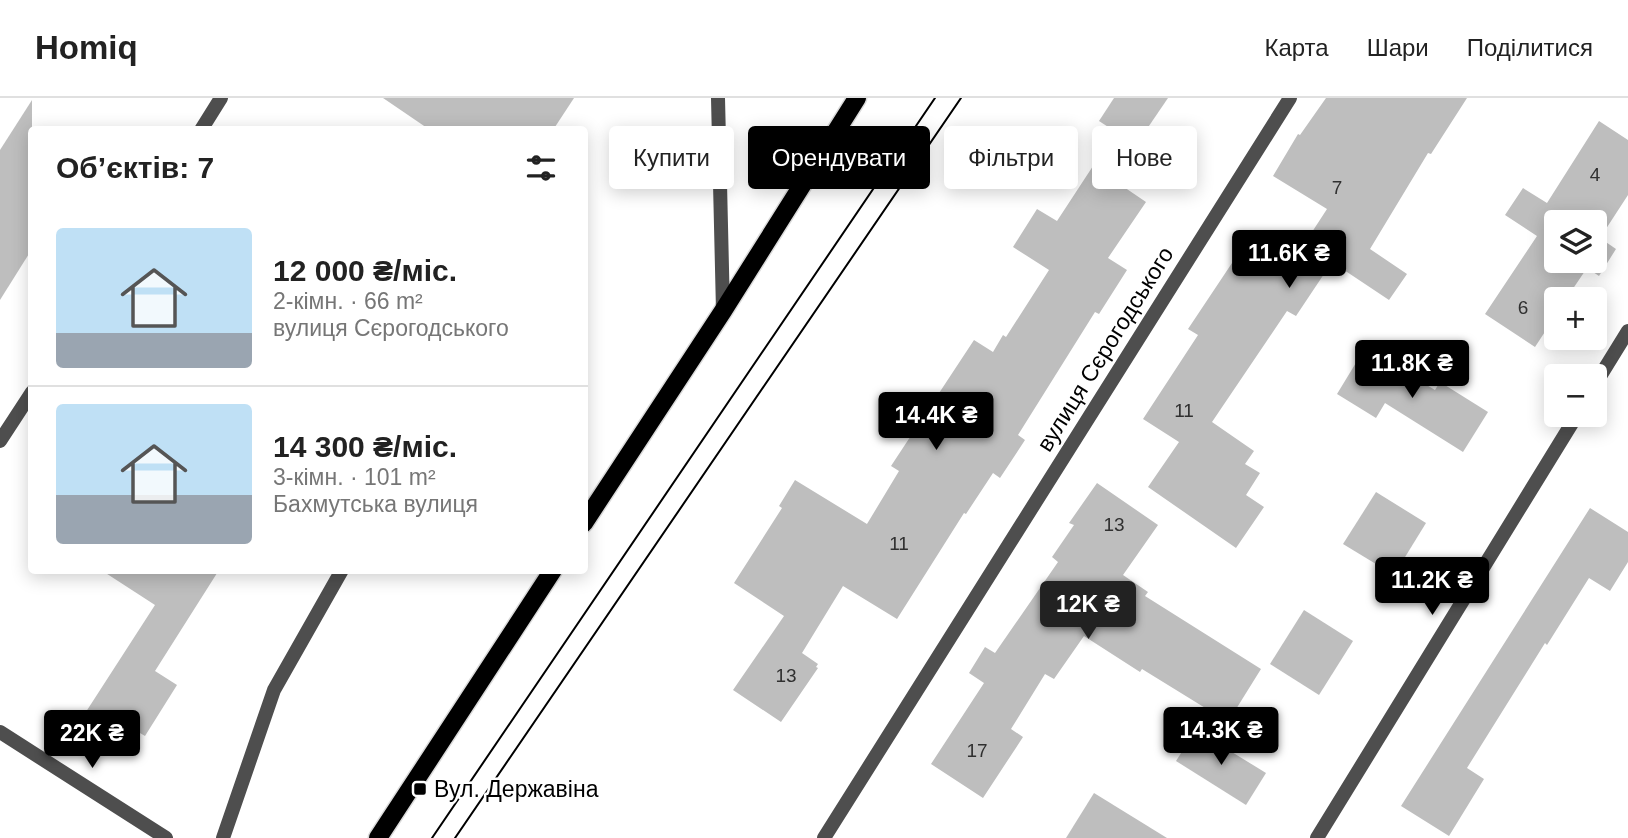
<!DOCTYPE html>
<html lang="uk">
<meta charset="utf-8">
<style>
:root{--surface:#fff;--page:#f6f6f6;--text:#222;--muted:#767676;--line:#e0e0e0;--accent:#000}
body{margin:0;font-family:Helvetica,sans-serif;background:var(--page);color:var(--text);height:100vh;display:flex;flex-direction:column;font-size:26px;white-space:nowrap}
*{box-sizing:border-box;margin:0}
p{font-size:23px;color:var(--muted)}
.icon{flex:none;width:38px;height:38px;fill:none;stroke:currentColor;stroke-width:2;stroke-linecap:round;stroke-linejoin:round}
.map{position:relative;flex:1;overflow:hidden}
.side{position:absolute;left:28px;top:28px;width:560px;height:448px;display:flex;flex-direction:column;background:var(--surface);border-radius:7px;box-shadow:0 4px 18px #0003}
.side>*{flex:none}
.top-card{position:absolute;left:609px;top:28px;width:665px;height:63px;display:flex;gap:14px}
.controls{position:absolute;left:1544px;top:112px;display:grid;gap:14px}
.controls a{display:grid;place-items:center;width:63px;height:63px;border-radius:7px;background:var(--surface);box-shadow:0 4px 18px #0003;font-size:35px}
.price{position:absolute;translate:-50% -60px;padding:0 16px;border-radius:7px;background:var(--accent);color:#fff;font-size:23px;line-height:46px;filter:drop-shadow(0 2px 4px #0008)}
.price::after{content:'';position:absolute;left:50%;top:42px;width:21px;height:16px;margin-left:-10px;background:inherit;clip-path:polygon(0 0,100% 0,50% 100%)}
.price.on{background:#222;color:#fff}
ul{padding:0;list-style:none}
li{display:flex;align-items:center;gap:21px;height:175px;padding:0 28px}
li+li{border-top:2px solid var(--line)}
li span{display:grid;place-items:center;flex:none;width:196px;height:140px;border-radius:7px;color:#555}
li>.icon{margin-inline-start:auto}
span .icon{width:84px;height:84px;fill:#fffc;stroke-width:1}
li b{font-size:30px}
h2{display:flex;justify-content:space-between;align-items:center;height:84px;padding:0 28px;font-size:30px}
.pill{padding:0 24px;border-radius:7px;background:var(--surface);box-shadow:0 4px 18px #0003;font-size:24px;line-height:63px}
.pill.on{background:var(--accent);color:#fff}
header{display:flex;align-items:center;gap:42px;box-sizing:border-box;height:98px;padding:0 35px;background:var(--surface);border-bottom:2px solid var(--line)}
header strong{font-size:33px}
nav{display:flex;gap:38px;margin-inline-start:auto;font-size:24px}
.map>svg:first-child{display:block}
.building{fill:#bebebe;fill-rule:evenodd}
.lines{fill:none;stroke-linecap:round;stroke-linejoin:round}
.primary-casing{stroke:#dbdbdb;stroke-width:21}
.service{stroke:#4e4e4e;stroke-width:14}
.minor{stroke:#4e4e4e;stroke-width:14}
.primary{stroke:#000;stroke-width:18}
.tram{stroke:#000;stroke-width:2}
.poi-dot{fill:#000;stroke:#fff;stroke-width:2.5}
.labels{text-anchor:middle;stroke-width:5;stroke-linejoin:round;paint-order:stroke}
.number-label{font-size:19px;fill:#303030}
.street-label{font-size:23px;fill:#000;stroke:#fff}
.poi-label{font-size:23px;fill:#000;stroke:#fff;text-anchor:start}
</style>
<header>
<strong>Homiq</strong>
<nav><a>Карта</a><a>Шари</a><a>Поділитися</a></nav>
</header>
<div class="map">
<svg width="1628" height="740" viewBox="0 0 1628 740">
<rect width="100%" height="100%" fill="#fff"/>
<g class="building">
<polygon points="383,0 574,0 553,32 430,32"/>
<polygon points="1114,0 1168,0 1136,47 1099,23"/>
<polygon points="1326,0 1467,0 1431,56 1428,55 1370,151 1407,176 1389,202 1332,164 1296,218 1287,213 1212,324 1254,353 1245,366 1260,375 1246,397 1264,409 1236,450 1148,389 1179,344 1143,321 1198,237 1188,231 1244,147 1286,174 1327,111 1273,78 1298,36 1300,37"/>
<polygon points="32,2 32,151 0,202 0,52"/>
<path d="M1599,23L1628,42V97L1600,140L1616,151L1599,178L1587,170L1566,201H1556V217L1535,249L1485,216L1537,138L1505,117L1523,90L1547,105ZM1556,124H1594V163H1556Z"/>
<polygon points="1093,68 1146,104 1108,160 1127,172 1099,216 1095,214 1018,337 1025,342 1000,380 993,375 966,416 964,415 897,521 843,488 802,555 818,566 816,569 818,570 781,624 733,592 784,518 734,485 782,410 779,408 795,382 867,426 899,373 891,368 974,242 993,254 1003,237 1006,239 1049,172 1013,149 1037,111 1057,123"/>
<polygon points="1365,250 1435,292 1440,284 1488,314 1463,354 1385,305 1376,320 1337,296"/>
<polygon points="1097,385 1158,427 1123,477 1148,494 1145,498 1261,571 1228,624 1142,571 1140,574 1084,538 1054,581 1045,576 1011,631 1023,639 983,700 931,666 984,585 969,575 985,549 995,555 1058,464 1052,459 1074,427 1069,425"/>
<polygon points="1376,394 1426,425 1394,477 1343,446"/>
<polygon points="1590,410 1628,434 1628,464 1610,493 1589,480 1547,547 1545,545 1467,670 1484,681 1449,738 1401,708"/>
<polygon points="101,472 219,472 155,573 177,587 145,638 118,622 108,636 82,620 155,507"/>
<polygon points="1304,512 1353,543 1319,597 1270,566"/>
<polygon points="1196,632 1266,675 1246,707 1176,663"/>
<polygon points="1094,695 1167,740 1066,740"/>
</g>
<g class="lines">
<g class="primary-casing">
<g id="primary">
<polyline points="584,425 723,213 857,0"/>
<polyline points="378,740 553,472"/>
</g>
</g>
<g class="service">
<polyline points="718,0 723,213"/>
<polyline points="223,740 274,592 342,472"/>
</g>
<g class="minor">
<polyline points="201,32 221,0"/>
<polyline points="1594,288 1628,233"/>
<polyline points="0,343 32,294"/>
<polyline points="0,634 166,740"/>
<polyline points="824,740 1290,0"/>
<polyline points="1317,740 1577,317"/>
</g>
<use href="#primary" class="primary"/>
<g class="tram">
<polyline points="432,740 935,0"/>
<polyline points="455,740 961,0"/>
</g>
</g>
<rect class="poi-dot" x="413" y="684" width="14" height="14" rx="3.5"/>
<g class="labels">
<g class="number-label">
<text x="1595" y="83">4</text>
<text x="1337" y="96">7</text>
<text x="1523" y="216">6</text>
<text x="1184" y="319">11</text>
<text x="1114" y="433">13</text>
<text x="899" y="452">11</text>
<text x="786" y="584">13</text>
<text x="977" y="659">17</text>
</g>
<g class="street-label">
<text transform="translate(1105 251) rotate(-58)" y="8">вулиця Сєрогодського</text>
</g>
<g class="poi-label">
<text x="434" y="699">Вул. Державіна</text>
</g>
</g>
</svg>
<div class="controls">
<a><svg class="icon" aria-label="layers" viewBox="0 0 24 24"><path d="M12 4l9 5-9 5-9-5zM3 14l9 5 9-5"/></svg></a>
<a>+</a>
<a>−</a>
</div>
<b class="price" style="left:1289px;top:192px">11.6K ₴</b>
<b class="price" style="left:1412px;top:302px">11.8K ₴</b>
<b class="price" style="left:936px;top:354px">14.4K ₴</b>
<b class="price" style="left:1432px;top:519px">11.2K ₴</b>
<b class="price on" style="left:1088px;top:543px">12K ₴</b>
<b class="price" style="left:1221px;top:669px">14.3K ₴</b>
<b class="price" style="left:92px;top:672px">22K ₴</b>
<div class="top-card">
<a class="pill">Купити</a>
<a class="pill on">Орендувати</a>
<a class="pill">Фільтри</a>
<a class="pill">Нове</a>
</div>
<section class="side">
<h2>Об’єктів: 7<svg class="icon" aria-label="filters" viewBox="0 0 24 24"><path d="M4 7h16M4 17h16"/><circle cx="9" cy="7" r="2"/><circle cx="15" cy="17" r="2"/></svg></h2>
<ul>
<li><span style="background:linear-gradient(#bfe0f5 75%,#9aa5b1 0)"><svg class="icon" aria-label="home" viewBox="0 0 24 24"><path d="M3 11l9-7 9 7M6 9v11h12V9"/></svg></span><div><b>12 000 ₴/міс.</b><p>2-кімн. · 66 m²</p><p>вулиця Сєрогодського</p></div></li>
<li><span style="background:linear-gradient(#bfe0f5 65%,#9aa5b1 0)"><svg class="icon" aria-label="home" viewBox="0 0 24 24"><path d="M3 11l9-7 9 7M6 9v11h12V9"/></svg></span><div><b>14 300 ₴/міс.</b><p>3-кімн. · 101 m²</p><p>Бахмутська вулиця</p></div></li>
</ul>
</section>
</div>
